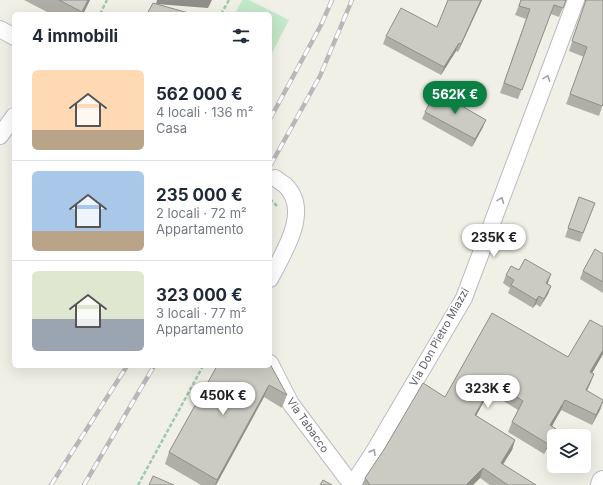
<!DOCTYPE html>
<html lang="it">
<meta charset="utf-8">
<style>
:root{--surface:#fff;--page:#f6f6f7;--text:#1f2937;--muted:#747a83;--line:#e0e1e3;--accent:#0b8043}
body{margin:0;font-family:Inter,sans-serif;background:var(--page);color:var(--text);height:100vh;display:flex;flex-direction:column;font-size:15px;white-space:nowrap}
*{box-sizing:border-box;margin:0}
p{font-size:13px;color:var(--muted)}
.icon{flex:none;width:22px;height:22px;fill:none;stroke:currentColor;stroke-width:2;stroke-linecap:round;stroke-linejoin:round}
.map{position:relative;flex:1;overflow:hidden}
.details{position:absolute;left:12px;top:12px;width:260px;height:356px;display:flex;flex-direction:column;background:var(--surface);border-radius:6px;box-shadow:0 4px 16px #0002}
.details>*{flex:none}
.fabs{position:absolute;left:547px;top:429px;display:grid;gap:8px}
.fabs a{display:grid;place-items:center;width:44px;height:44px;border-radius:6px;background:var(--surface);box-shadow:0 4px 16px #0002;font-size:20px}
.price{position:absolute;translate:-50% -34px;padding:0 9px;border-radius:14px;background:#fff;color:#222;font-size:13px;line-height:26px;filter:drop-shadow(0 1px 2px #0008)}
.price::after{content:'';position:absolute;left:50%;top:24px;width:12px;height:9px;margin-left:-6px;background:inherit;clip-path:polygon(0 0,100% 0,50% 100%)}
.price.selected{background:var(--accent);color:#fff}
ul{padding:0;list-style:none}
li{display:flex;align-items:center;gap:12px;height:100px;padding:0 20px}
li+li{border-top:1px solid var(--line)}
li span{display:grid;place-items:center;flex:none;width:112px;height:80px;border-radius:6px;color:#555}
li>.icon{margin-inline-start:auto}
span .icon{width:48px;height:48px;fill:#fffc;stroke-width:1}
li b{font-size:17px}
h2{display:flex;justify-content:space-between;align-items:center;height:48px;padding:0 20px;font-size:17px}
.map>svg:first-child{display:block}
.green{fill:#c4e8ca}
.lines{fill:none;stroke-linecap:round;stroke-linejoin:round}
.street-casing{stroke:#b9bbc1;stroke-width:18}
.secondary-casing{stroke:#babcc3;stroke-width:24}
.path{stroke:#9dc9b0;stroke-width:2.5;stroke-dasharray:4 2;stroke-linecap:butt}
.street{stroke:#fff;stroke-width:16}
.secondary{stroke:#fff;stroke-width:22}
.rail-casing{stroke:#b8b8b9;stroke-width:4.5}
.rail{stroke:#fff;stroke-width:3;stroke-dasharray:9;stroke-linecap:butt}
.wall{fill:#afafa8}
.shaded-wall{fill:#8f8e88}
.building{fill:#cccbc3;stroke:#8f8e88}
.oneway{stroke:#9fa0a4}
.labels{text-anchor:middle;stroke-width:3.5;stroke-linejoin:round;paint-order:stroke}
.street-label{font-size:11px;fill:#5f6168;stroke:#fff}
</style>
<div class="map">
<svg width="603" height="485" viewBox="0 0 603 485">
<rect width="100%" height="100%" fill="#f1f0e7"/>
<polygon class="green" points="242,0 249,0 289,20 270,57 270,14 235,14"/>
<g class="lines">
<g class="street-casing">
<g id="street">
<polyline points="0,29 14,37"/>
<polyline points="0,136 14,116"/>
<path d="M270,279C283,253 312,211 285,185C282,183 278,180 275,178"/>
<polyline points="270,363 291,404 352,485"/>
<polyline points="352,485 373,453 464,298 576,0"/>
</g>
</g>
<g class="secondary-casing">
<polyline id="secondary" points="602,485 603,482"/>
</g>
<g class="path">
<polyline points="100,14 107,0"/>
<polyline points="221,14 229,0"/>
<polyline points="270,199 277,206"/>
<polyline points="138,485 203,366"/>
</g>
<use href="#street" class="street"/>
<use href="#secondary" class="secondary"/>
<g class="rail-casing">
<g id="rail">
<polyline points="270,119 321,25 332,0"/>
<polyline points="270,166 320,76 352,0"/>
<polyline points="51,485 127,366"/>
<polyline points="84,485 154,366"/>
</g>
</g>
<use href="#rail" class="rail"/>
</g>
<g class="wall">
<polygon points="24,0 90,0 83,14 51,14"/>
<polygon points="448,0 482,0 458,52 456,51 441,75 383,44 386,36 437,27"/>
<polygon points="521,0 566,0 559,17 551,14 518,99 500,93 526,19 515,15"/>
<polygon points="585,0 603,0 603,104 599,116 566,104 584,57 569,51 585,3"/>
<polygon points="425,112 483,127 472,147 422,119"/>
<polygon points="579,197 595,203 580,242 565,237"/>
<polygon points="603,254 603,293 580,279 583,271"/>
<polygon points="506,275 548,283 548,284 551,286 548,294 540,307 536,304 533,308 508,293 510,288 503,283"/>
<polygon points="603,327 603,354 592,373 594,374 590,384 587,391 603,402 600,410 592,425 561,410 552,426 556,429 552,439 544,454 508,432 512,422 518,410 489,392 476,416 515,440 512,450 503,465 536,485 490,485 480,478 473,485 362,485 365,478 445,397 568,357"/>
<polygon points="270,366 287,395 282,408 264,397 216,485 201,485 165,464 169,452"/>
</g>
<g class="shaded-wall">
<polygon points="88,0 90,0 83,14 81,14"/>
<polygon points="157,0 212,0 208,8 156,4"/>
<polygon points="481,0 482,0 458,52 461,44"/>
<polygon points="459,43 456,51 441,75 444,67"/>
<polygon points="486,120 483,127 472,147 475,139"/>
<polygon points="551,274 548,283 543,292 546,283"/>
<polygon points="551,286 548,294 540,307 544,299"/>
<polygon points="539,296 536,304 533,308 536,300"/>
<polygon points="603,350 603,354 587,382 590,372"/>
<polygon points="594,374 590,384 582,400 586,390"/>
<polygon points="493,382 489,392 471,425 475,415"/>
<polygon points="269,385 264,397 216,485 215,485 217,480"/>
<polygon points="565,400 561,410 547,435 550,425"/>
<polygon points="603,401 600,410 592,425 596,415"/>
<polygon points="556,429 552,439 544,454 548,444"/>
<polygon points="515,440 512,450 497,473 501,463"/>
<polygon points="483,468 480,478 473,485 466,485"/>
</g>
<g class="building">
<polygon points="59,0 88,0 82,12"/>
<polygon points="448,0 481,0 461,44 459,43 444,67 386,36 401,8 437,27"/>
<polygon points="521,0 566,0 563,8 554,5 522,90 504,83 530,9 519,6"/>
<polygon points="586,0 603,0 603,104 602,106 570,94 587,47 572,41"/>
<polygon points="153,3 192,14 147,14"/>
<polygon points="436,91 486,120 475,139 425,112"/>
<polygon points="579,197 595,203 583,233 568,228"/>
<polygon points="595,249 603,254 603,282 583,271"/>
<polygon points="525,259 551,274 546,283 551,286 544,299 539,296 536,300 511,285 514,280 506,275 511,266 519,270"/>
<polygon points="492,313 568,357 590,320 603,327 603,350 590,372 594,374 586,390 603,400 603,401 596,415 565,400 550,425 556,429 548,444 512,422 523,401 493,382 475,415 515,440 501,463 536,485 508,485 483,468 466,485 370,485 365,478 385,448 423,383 445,397"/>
<polygon points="270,364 287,395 269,385 217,480 169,452 217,366 270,366"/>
<polygon points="153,476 174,485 149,485"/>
<polygon points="323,480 332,485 320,485"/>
</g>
<defs><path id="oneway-chevron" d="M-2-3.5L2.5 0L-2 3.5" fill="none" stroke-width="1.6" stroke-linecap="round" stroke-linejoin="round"/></defs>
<g class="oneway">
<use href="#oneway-chevron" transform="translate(547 78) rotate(-69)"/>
<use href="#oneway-chevron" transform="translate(501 200) rotate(-69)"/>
<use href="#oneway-chevron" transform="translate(373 452) rotate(-59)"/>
</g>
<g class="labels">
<g class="street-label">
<text transform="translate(439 337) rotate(-61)" y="4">Via Don Pietro Miazzi</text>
<text transform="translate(308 425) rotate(55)" y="4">Via Tabacco</text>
</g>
</g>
</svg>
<div class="fabs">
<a><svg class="icon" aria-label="layers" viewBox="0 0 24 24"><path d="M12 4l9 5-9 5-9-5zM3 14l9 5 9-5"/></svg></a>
</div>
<b class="price selected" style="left:455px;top:115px">562K €</b>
<b class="price" style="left:494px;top:258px">235K €</b>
<b class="price" style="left:488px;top:409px">323K €</b>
<b class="price" style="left:223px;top:416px">450K €</b>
<section class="details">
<h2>4 immobili<svg class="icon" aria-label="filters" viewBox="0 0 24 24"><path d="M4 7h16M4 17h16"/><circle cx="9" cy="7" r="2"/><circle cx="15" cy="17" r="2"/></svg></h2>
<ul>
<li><span style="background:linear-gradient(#ffd9b3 75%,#b9a48a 0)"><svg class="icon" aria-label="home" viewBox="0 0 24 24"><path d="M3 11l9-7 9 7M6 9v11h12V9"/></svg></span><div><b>562 000 €</b><p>4 locali · 136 m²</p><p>Casa</p></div></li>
<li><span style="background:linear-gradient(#a9c7e8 75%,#b9a48a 0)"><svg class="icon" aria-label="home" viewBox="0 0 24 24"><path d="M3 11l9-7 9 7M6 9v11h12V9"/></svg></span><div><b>235 000 €</b><p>2 locali · 72 m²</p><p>Appartamento</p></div></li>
<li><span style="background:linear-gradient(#dfe7d0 60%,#9aa5b1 0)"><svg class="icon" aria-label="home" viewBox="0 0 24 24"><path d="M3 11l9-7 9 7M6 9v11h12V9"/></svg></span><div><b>323 000 €</b><p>3 locali · 77 m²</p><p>Appartamento</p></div></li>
</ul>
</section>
</div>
